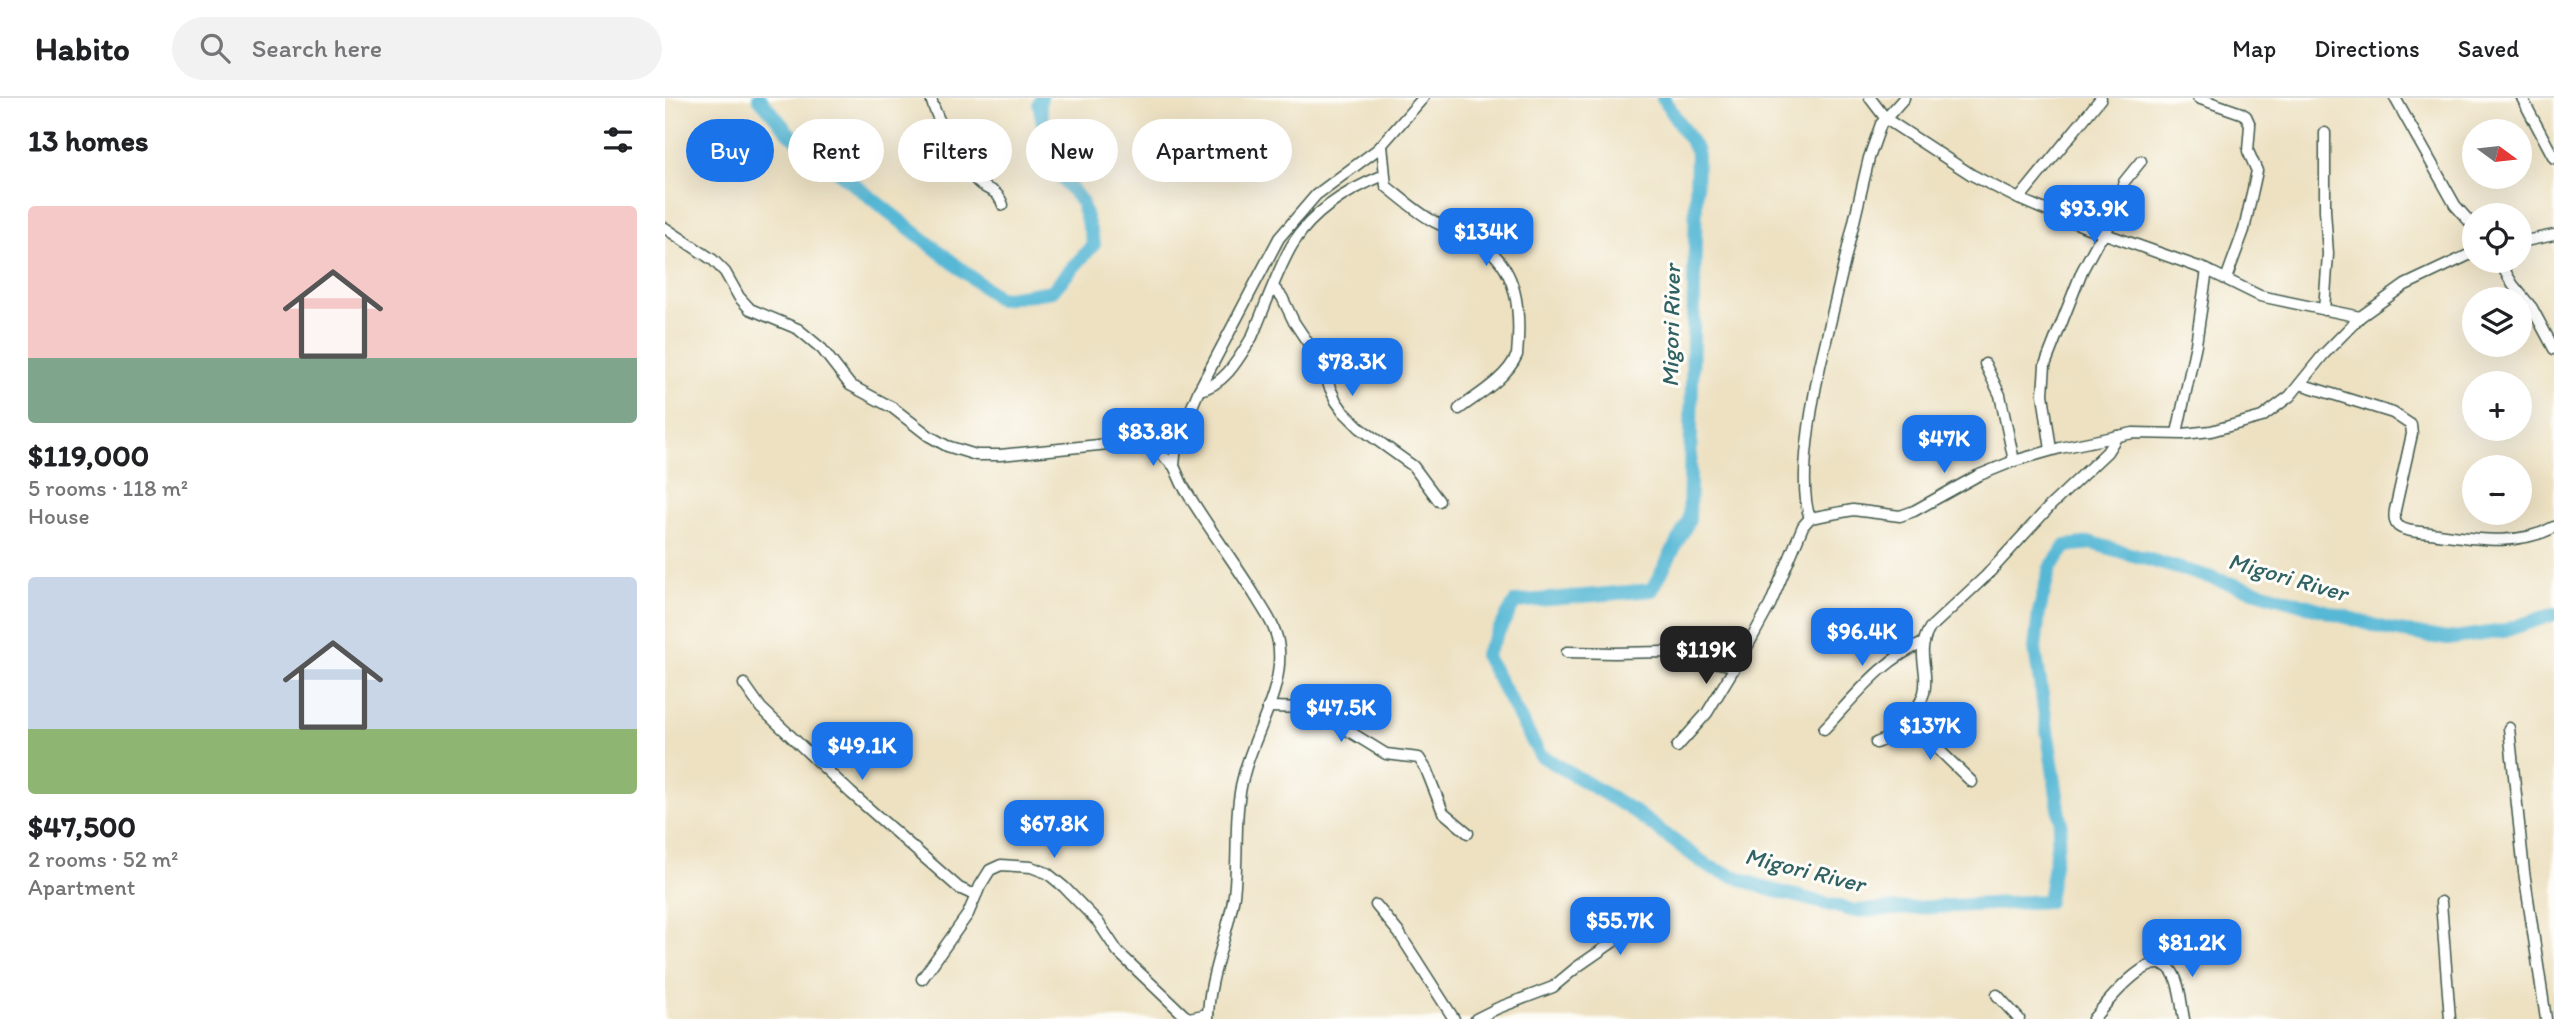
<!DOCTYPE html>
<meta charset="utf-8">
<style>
:root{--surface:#fff;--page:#f2f2f2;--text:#202124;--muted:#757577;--line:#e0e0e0;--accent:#1a73e8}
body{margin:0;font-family:Itim,sans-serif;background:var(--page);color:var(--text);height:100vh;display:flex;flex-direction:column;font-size:26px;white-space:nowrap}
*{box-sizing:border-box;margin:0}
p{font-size:23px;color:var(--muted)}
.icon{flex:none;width:38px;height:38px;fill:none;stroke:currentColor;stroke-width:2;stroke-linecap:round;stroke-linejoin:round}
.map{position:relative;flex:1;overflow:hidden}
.details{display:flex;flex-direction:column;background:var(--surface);width:665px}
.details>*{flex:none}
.guide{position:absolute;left:21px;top:21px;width:665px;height:63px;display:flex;gap:14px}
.needle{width:46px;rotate:105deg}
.fabs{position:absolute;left:1797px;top:21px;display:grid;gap:14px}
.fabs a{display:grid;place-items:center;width:70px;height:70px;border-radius:50%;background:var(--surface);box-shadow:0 7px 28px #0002;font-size:35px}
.price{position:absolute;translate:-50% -60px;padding:0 16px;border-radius:14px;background:var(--accent);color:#fff;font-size:23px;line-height:46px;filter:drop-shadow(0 2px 4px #0008)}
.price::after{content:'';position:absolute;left:50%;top:42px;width:21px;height:16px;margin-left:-10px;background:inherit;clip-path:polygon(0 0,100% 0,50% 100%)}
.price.on{background:#222;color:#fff}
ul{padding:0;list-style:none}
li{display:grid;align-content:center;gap:14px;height:371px;padding:0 28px}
li span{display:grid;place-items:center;height:217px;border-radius:7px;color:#555}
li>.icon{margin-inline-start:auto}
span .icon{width:126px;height:126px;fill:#fffc;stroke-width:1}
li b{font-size:30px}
h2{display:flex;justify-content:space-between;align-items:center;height:84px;padding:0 28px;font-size:30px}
.pill{padding:0 24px;border-radius:32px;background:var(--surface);box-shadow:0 7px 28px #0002;font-size:24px;line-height:63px}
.pill.on{background:var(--accent);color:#fff}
header{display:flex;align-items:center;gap:42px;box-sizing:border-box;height:98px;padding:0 35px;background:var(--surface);border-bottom:2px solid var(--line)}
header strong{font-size:33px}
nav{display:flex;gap:38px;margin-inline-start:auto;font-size:24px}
.search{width:490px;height:63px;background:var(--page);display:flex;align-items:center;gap:18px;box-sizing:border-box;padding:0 24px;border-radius:38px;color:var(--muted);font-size:26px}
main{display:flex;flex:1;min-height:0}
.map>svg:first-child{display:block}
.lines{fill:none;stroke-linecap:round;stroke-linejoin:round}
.river{stroke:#57b8d5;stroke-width:14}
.minor-casing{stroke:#3e5649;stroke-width:13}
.minor{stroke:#fff;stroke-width:10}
.labels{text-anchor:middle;stroke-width:6;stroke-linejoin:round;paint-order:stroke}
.water-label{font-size:24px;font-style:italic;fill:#306264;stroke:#fdfcf7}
</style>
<header>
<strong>Habito</strong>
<div class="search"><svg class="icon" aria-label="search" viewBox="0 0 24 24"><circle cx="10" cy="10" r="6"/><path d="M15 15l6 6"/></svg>Search here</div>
<nav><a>Map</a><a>Directions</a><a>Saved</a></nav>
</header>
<main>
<section class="details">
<h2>13 homes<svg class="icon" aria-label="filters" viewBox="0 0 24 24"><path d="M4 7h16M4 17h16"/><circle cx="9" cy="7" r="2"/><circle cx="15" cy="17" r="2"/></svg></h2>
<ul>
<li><span style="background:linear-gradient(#f6c9c9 70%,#7fa58c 0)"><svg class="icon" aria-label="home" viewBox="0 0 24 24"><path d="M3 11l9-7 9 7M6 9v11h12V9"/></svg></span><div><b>$119,000</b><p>5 rooms · 118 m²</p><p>House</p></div></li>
<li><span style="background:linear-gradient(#c9d6e8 70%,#8fb573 0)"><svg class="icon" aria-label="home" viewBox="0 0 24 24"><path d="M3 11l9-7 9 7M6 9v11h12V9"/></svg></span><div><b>$47,500</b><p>2 rooms · 52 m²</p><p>Apartment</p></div></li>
</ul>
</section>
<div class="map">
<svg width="1889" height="921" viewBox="0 0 1889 921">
<rect width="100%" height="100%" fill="#fdfcf7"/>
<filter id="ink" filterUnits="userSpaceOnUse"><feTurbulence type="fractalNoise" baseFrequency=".0143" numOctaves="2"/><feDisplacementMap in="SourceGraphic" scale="14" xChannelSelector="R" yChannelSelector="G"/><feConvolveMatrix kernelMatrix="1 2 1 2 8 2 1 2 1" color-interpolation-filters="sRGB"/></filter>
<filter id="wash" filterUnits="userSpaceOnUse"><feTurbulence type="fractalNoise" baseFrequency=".00686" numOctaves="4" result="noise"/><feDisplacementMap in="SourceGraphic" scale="28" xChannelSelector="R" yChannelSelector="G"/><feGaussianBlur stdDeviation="1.57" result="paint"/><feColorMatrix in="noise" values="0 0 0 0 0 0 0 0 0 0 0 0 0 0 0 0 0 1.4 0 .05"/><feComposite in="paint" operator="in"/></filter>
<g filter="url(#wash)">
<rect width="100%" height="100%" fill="#ede1c2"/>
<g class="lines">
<g class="river">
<polyline points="94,0 124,35 334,201 387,193 429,146 416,103 387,68 374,5 376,0"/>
<polyline points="998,0 1032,53 1024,422 987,492 850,504 820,557 875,657 967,712 1044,769 1103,791 1190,813 1383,803 1396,724 1370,551 1374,514 1385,470 1401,448 1427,445 1722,531 1782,541 1838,533 1889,516"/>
</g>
</g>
</g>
<g filter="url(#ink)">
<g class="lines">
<g class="minor-casing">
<g id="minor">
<path d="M266,0C270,19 300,73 315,86C326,95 331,90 338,107"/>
<polyline points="1205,0 1221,21 1307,77 1354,101 1418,128 1542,172 1595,198 1695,219"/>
<polyline points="1533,0 1576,15 1581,18 1585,27 1583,53 1592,73 1579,132 1561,181"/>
<polyline points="1730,0 1790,107 1810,130"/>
<polyline points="1857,0 1889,60"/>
<path d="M717,47L721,88C735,99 753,115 768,123C783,131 798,135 812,143C854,168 856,214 852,257C841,281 814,296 794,311"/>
<polyline points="1354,101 1436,0"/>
<polyline points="0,130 48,162 60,174 74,199 85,211 133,231 157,251 185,287 228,310 264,338 282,348 311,357 335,357 463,344 492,348 513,343"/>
<polyline points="1855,144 1889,137"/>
<polyline points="1834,163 1848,187 1867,210 1889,251"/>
<polyline points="609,190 617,199 629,224 647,251 671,303 678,313 695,330 748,368 774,403"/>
<polyline points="1659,212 1663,156 1660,112 1660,35"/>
<polyline points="1320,266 1335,297 1349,363"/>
<path d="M1635,286L1728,315L1746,327L1747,336L1730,412C1729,418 1729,424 1733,428C1741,434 1756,434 1765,435C1806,440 1851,450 1889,429"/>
<path d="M534,292C560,287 574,260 587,239C600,210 613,169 629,144C649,112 685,91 719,77"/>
<polyline points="1512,335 1531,246 1542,172"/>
<polyline points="492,348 498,358 509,368"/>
<polyline points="1386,352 1378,296 1380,267 1417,173 1432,145 1441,135 1459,84 1476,63"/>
<path d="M1145,420C1132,386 1147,305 1155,268L1204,60L1216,26L1239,0"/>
<polyline points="902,554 949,555 999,554 1070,568"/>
<polyline points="79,586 96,610 186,695 294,790 305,795 312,795"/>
<polyline points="603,609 646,610 721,656 754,660 761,671 778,714 803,735"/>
<polyline points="1239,624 1270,648 1307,684"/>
<polyline points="1844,630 1859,774 1881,921"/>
<path d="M1159,631C1188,601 1219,559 1259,545"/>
<path d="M1211,645C1223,641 1228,634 1237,626C1283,586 1243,564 1265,530L1321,478L1386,407L1442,354L1452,338"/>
<polyline points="1012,649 1042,615 1082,549 1105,507 1138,428 1145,420 1188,412 1235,418 1249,413 1312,378 1349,363 1395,350 1468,335 1518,336 1546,333 1597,319 1625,298 1658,257 1695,219 1740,187 1810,154"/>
<polyline points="1776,804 1785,921"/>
<polyline points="711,807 734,835 789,921"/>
<polyline points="257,881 303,816 315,788 325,772 336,767 366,769 382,775 399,789 433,824 453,854 519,917 524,920 543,916"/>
<polyline points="1332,897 1354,921"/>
<path d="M543,921C543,879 563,838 569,797C574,757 568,715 579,676C590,633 621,589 613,544C610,527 598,511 589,496C566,459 539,424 517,386L509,368L511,347L516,335L534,292L614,140L651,97L713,51L758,0"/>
<polyline points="811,921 833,910 888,889 912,869 980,822"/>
<path d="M1428,921C1440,908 1490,840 1509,877C1516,890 1516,907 1519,921"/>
</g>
</g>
<use href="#minor" class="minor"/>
</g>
</g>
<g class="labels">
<g class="water-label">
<text transform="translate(1006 228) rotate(-89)" y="8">Migori River</text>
<text transform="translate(1623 479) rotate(16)" y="8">Migori River</text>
<text transform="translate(1140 772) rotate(14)" y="8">Migori River</text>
</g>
</g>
</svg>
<div class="fabs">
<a><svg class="needle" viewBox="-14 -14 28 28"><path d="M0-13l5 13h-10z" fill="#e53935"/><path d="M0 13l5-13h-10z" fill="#757577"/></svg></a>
<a><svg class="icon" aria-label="locate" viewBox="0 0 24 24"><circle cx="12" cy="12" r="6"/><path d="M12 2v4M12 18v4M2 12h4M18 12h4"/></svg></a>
<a><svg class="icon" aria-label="layers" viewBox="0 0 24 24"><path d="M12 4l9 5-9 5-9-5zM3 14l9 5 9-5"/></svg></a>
<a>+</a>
<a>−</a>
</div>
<b class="price" style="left:1429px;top:147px">$93.9K</b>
<b class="price" style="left:821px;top:170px">$134K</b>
<b class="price" style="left:687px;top:300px">$78.3K</b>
<b class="price" style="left:488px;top:370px">$83.8K</b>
<b class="price" style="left:1279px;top:377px">$47K</b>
<b class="price" style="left:1197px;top:570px">$96.4K</b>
<b class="price on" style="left:1041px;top:588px">$119K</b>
<b class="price" style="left:676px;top:646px">$47.5K</b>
<b class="price" style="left:1265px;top:664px">$137K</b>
<b class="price" style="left:197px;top:684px">$49.1K</b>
<b class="price" style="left:389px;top:762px">$67.8K</b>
<b class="price" style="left:955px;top:859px">$55.7K</b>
<b class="price" style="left:1527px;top:881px">$81.2K</b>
<div class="guide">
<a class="pill on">Buy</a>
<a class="pill">Rent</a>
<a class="pill">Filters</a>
<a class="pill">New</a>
<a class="pill">Apartment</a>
</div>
</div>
</main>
